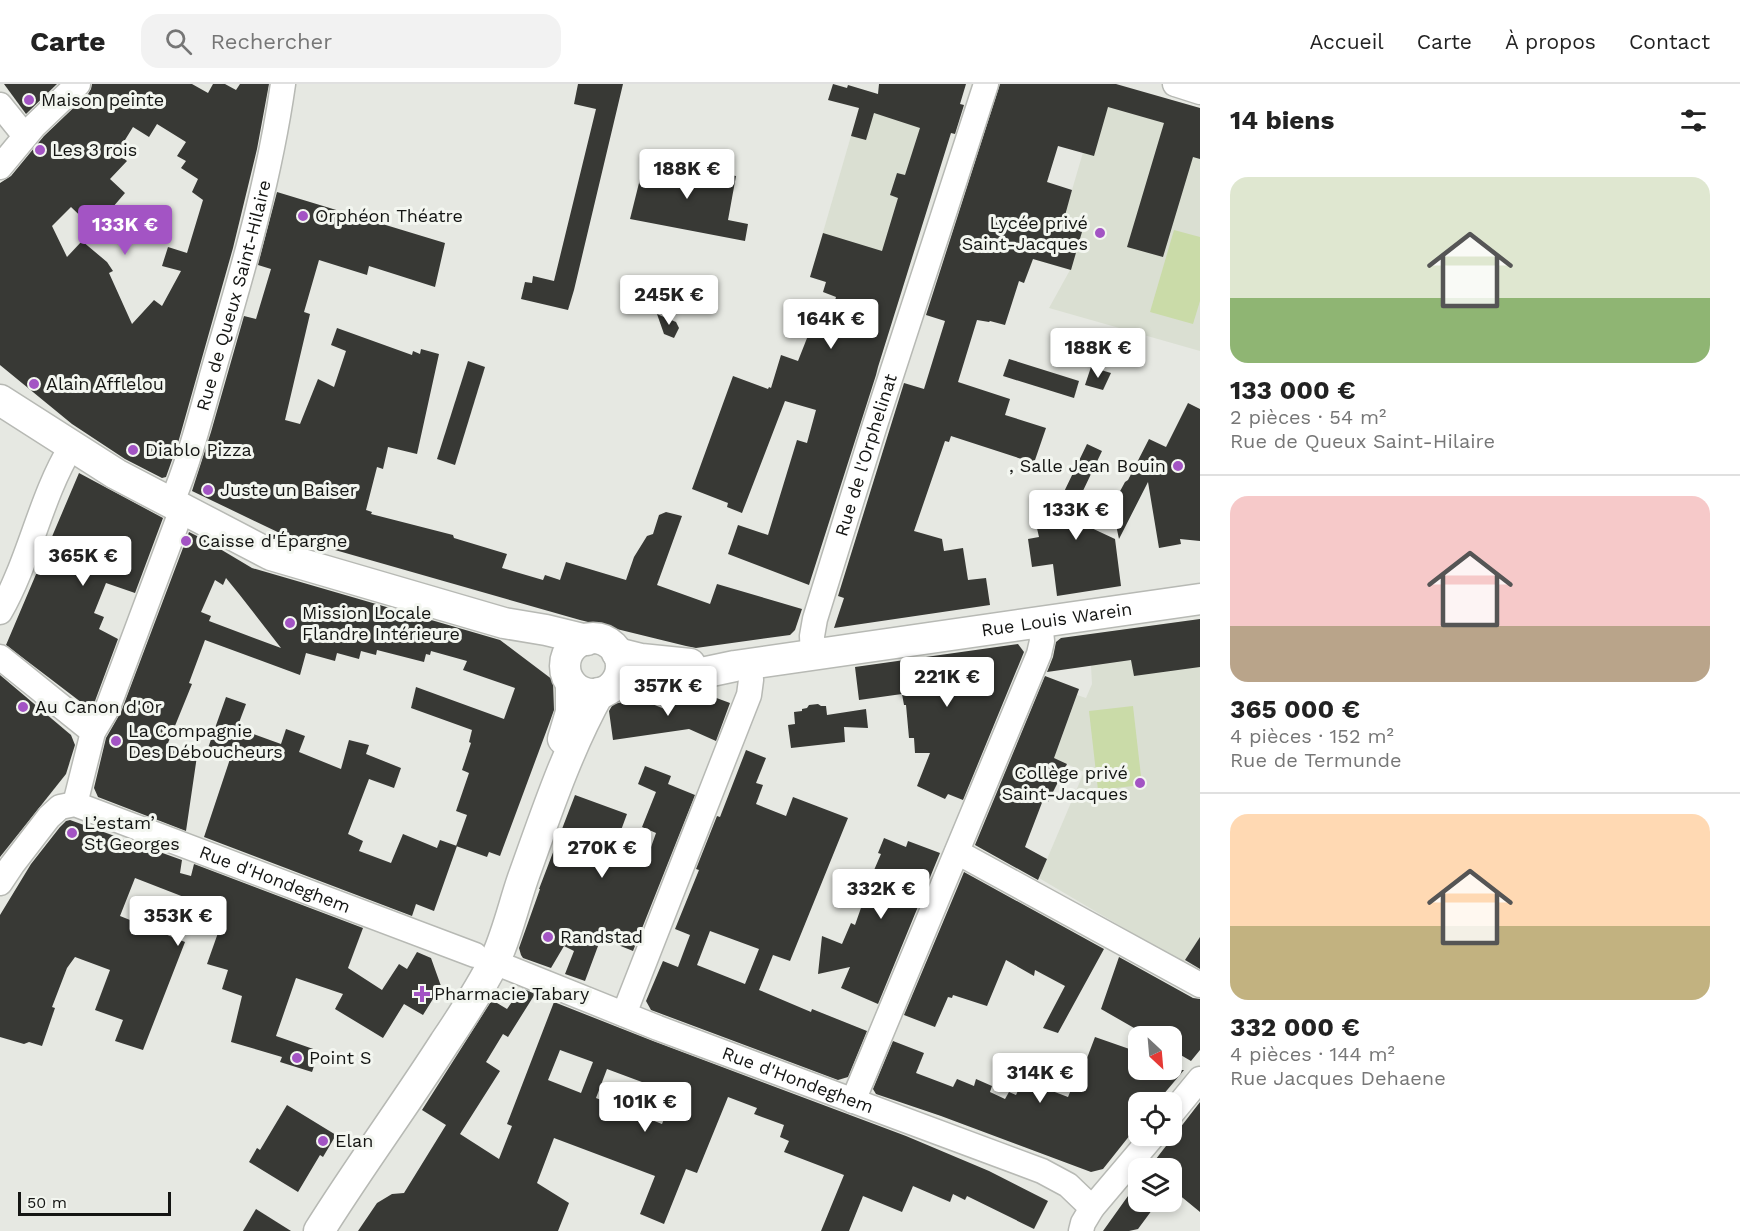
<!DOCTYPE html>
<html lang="fr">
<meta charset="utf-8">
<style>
:root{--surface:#fff;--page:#f2f2f2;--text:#222;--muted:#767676;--line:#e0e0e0;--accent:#a354c4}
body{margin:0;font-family:"Work Sans",sans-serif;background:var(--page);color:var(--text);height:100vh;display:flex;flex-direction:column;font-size:22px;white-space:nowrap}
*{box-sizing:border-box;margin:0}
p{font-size:20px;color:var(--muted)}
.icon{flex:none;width:33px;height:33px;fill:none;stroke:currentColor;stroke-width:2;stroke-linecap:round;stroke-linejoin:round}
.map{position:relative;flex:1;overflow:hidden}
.side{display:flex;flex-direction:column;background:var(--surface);width:540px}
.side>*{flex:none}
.needle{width:39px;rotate:154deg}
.fabs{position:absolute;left:1128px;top:942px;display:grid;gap:12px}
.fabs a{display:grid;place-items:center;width:54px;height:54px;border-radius:12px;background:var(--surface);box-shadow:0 3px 9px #0003;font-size:30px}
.scale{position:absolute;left:18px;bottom:15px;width:153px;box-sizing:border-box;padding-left:6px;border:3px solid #141513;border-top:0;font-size:16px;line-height:21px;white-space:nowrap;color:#141513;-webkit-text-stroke:4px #f3f6f0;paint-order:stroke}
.price{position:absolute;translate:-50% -51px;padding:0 14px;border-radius:6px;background:#fff;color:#222;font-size:20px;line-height:39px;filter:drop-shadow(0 2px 3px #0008)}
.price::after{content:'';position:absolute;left:50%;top:36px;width:18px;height:14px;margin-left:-9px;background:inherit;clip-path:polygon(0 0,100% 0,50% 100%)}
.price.current{background:var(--accent);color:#fff}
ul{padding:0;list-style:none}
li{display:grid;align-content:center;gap:12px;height:318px;padding:0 30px}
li+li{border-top:2px solid var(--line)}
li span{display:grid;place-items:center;height:186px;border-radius:18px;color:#555}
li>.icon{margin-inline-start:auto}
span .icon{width:108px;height:108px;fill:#fffc;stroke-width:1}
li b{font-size:26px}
h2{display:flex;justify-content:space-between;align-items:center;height:72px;padding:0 30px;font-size:26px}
header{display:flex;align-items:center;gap:36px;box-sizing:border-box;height:84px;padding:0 30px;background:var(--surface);border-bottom:2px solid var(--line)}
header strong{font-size:28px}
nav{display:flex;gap:33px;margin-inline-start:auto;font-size:21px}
.search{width:420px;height:54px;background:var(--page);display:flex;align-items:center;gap:15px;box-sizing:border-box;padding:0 21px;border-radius:18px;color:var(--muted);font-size:22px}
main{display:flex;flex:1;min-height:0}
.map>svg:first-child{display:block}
.built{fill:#dadfd2}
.green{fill:#cadba8}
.building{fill:#383935;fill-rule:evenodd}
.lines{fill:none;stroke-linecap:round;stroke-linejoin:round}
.minor-casing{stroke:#b7b9b4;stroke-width:27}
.major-casing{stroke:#b7b9b4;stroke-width:33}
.minor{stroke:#fff;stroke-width:24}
.major{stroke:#fff;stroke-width:30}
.poi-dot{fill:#a354c4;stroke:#f3f6f0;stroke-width:2}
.labels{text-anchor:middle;stroke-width:6;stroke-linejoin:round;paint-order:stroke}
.poi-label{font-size:18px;fill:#141513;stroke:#f3f6f0;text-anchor:start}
.street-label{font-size:18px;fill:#141513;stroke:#f3f6f0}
</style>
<header>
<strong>Carte</strong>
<div class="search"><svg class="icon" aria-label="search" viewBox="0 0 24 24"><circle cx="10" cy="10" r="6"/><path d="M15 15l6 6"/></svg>Rechercher</div>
<nav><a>Accueil</a><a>Carte</a><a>À propos</a><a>Contact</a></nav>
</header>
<main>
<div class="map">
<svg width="1200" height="1147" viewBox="0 0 1200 1147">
<rect width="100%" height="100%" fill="#e6e8e2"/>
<g class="built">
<polygon points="1103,0 1171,16 1200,24 1200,267 1049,224 1070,186 1033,175 1024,199 1014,195 1067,123"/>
<polygon points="860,21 955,35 897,221 810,193"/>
<polygon points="1200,535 1200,854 1183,879 1039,794 1084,688 1054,674 1077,611 1086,614 1092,600 1091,582 1086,551"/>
</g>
<g class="green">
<polygon points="1174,146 1200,153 1200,217 1193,240 1150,228"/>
<polygon points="1133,622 1142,701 1098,706 1089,627"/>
</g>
<g class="building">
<polygon points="4,0 57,0 26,30"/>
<path d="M92,0H192L208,9L213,0H225L236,6L240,0H269L257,65L233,164L178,359L166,393L162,394L125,375L72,340L0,281V99L11,92L44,52L88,10L91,5ZM157,40L186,58L177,72L186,77L181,84L198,95L192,108L203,116L187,169L168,163L162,182L181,187L162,222L154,216L132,240L109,189L113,187L107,178L82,157L67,173L52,142L71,123L94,145L125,109L110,95L127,77L117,69L133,43L149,53Z"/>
<polygon points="578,0 623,0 574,206 568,226 521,215 525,198 532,199 533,192 554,197 596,25 574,20"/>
<polygon points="833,0 847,4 848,1 878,10 879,0 966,0 960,20 964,21 955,50 951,49 878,283 876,291 809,501 728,470 738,441 768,451 797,356 807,359 816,326 785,317 742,429 727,423 728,419 692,405 733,292 768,305 769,303 771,304 781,271 798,277 809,249 824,254 836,213 823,208 826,198 810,193 823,149 882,167 898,114 890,111 897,89 905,91 920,44 874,29 866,56 851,52 859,24 828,16"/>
<polygon points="1000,0 1116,0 1200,24 1200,75 1193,73 1163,173 1127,163 1164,39 1108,23 1094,72 1058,62 1047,98 1072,106 1064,135 1084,141 1071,186 1033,175 1024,199 1019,197 1005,241 990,237 989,238 977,236 958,298 1010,315 1005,331 1046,344 1034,379 951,352 949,358 945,357 914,447 942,455 944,467 963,464 968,496 986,494 990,521 834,544 844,514 838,512 904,299 924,305 945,237 926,231"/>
<polygon points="645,75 736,92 728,136 748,140 745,157 630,135"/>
<polygon points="277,108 445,159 435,203 369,182 367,191 319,176 304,228 310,230 285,336 300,340 318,295 334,303 346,267 331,261 337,244 412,271 413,267 420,270 421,265 439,270 417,370 388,363 383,385 377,383 366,426 372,428 371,430 453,451 454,454 507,470 502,484 543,496 545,491 560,496 566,478 626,496 634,473 647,452 653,450 659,431 666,428 682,432 657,501 710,520 717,500 802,525 795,546 790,551 696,564 686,562 580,536 286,452 192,407 211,348 244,232 256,235 271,185 258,181"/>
<polygon points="657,230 676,238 679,244 674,254 664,250"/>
<polygon points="1009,275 1079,297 1074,314 1003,292"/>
<polygon points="468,277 485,283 455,381 437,375"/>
<polygon points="1091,283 1111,289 1103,306 1085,301"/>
<polygon points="1188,319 1200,325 1200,457 1180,455 1181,460 1159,464 1148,398 1119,455 1112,422 1125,398 1128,396 1149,355 1166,363"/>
<polygon points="1087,360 1102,367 1070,434 1115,455 1121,502 1057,512 1053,480 1032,483 1028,455 1039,453 1036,440 1049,439"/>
<polygon points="79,389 163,434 135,509 106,499 94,529 104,533 99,545 118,555 95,617 90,625 6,561"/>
<path d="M189,448L205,456L252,484L500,556L553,596L554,626L549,640L500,772L489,768L487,773L456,762L467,731L456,727L469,689L462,686L471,659L469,658L472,646L411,624L416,603L504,635L515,604L463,586L467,577L431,567L430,571L426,570L424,578L377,566L376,571L361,567L359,575L337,569L335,577L306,569L300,591L205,556L189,599L192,600L166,664L197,672L186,747L98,713L94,704L106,654L121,628ZM226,494L239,510L281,564L209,537L211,532L201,528L215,496L223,501Z"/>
<polygon points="1200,535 1200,583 1134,592 1131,576 1047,588 1053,573 1056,558 1061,554"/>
<polygon points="1018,560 1024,568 963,716 948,710 945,715 917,702 930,669 915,669 914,654 909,654 906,621 904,621 902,610 859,616 855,583"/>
<polygon points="0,591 71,651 75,661 66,690 0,773"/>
<polygon points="1045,592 1079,605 1054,674 1067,680 1048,718 1043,716 1025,763 1047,775 1038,796 975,761"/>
<polygon points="703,609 730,619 716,657 689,645 613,656 609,627 613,620 640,615 667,626 673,611 678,611 699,619"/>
<polygon points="226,613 246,620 237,644 281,660 286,645 305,652 299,668 341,685 349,656 369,661 366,670 401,684 394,704 369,695 348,750 363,757 359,767 391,779 403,750 437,764 440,756 457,762 434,827 416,820 412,832 204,753 231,672 208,664"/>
<polygon points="818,620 821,622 826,622 827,631 866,625 868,644 844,643 845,658 791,664 788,641 795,640 794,628 802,627 802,625 807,624 809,621"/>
<path d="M746,666L766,674L756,699L763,701L756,720L786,732L793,713L848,734L790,877L773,871L759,906L811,928L812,925L867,947L848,993L838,996L651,926L646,917L663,877L678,883L690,851L675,845L699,786L696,785L717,732L720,733ZM710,847L759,865L745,900L697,881Z"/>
<polygon points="645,682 671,692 668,700 695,711 633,867 601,854 585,897 565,890 574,867 564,862 551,884 523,874 521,871 519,864 540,805 539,805 575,711 627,730 613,768 645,780 656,749 642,743 656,708 638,700"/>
<polygon points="70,736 182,776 180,789 191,792 194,780 363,844 348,884 382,906 399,880 407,885 417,868 431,874 441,902 423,931 404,920 383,954 335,925 343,910 296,894 276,952 319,967 312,988 280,978 282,973 231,958 242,912 222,905 228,886 207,880 225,829 135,794 120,832 185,858 143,966 115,957 123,936 95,926 110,886 75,873 67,884 52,923 55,924 42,962 29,958 24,960 0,953 0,831 31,780 60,743 66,737"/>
<polygon points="884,754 906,763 908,757 940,769 878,920 841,904 850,883 818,890 822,852 842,860 851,839 855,841 869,801 868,800 881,770 878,769"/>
<polygon points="964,788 1104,865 1058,949 1043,944 1065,902 1035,886 1034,892 1006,876 987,922 953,911 952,914 948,913 935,943 904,931"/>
<polygon points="1200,853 1200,885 1185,876"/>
<polygon points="1119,873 1193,914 1200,915 1200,966 1191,977 1172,966 1172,952 1148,952 1101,925"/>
<path d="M522,904L535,910L508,953L503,950L486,978L500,987L460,1050L499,1075L512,1042L507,1040L554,918L653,957L906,1052L989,1087L1048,1117L1034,1145L967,1112L965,1116L953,1110L950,1118L913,1102L902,1128L863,1112L849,1147H821L844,1091L784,1068L789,1057L780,1053L784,1041L754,1030L757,1024L728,1013L697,1089L686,1085L664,1140L640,1130L655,1092L554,1054L537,1099L569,1119L558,1147H358L377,1119L392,1110L404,1109L446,1041L422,1026L492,916L507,925ZM560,966L593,978L581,1009L548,996ZM607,985L674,1010L662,1040L596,1014Z"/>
<polygon points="1095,953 1138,968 1138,986 1184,986 1157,1018 1138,1018 1138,1041 1103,1085 1091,1088 941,1032 876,1010 873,1005 893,957 924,969 916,989 953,1003 957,995 974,1002 976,995 992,1002 990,1008 1005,1015 1009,1008 1016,1011 1023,996 1068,1013 1073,1001 1075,1001 1078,998"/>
<polygon points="1200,1018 1200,1128 1172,1105 1172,1084 1149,1084"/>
<polygon points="287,1021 336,1051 323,1073 320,1071 298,1108 249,1078 257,1064 260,1066"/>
<polygon points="1138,1098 1138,1118 1158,1118 1138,1145 1129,1147 1103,1147"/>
<polygon points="256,1125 291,1147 243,1147"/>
</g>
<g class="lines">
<g class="minor-casing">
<g id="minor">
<polyline points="1175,0 1200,8"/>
<polyline points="0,21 25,52"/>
<polyline points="0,83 34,42 78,0"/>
<path id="s1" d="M171,420C192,371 204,318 219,267C245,179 270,91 283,0"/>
<path d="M0,528C30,476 40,414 71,363"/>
<path id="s2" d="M813,571L812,552L815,535L875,341L986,0"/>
<polyline points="0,573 93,648"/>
<polyline points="75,720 93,648 108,623 182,425"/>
<polyline points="957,768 1200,901"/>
<path id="s3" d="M0,799L12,781L49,733L60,723L75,720L475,871"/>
<path id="s4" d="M494,878L658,944L1042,1087L1068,1101L1092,1124"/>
<polyline points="624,930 749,611 751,596 750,580"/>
<polyline points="853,1017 1039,570 1042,557 1040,538"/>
<polyline points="1172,1029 1200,995"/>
<polyline points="1081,1147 1083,1139 1092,1124 1153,1052"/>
</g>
</g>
<g class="major-casing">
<g id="major">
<polyline points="0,316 116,390 271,471 504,539 546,546 587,556"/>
<circle cx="593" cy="582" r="28"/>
<polyline points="617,569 641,575 690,580"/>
<path id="s5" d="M612,603L625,599L683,593L735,582L1200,515"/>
<polyline points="563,655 571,628 571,600"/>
<path d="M319,1147C359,1083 404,1022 445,958C464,930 482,902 497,872C508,847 514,820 523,794C545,733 567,666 599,609"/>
</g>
</g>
<use href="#minor" class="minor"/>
<use href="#major" class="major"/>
</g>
<g class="poi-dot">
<circle cx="29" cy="16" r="6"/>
<circle cx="40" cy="66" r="6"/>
<circle cx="303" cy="132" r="6"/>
<circle cx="1100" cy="149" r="6"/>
<circle cx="34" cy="300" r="6"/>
<circle cx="133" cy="366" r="6"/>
<circle cx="1178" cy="382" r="6"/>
<circle cx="208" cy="406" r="6"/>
<circle cx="186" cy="457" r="6"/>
<circle cx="290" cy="539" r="6"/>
<circle cx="23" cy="623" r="6"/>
<circle cx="116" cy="657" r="6"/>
<circle cx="1140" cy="699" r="6"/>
<circle cx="72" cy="749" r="6"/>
<circle cx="548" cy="853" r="6"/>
<path d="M419 901h6v6h6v6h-6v6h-6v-6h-6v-6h6z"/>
<circle cx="297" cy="974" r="6"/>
<circle cx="323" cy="1057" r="6"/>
</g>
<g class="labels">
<g class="poi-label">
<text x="41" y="22">Maison peinte</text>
<text x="52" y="72">Les 3 rois</text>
<text x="315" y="138">Orphéon Théatre</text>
<text x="1088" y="145" text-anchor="end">Lycée privé<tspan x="1088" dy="21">Saint-Jacques</tspan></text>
<text x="46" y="306">Alain Afflelou</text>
<text x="145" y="372">Diablo Pizza</text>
<text x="1166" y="388" text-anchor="end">, Salle Jean Bouin</text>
<text x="220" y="412">Juste un Baiser</text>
<text x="198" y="463">Caisse d'Épargne</text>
<text x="302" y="535">Mission Locale<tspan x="302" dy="21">Flandre Intérieure</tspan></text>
<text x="35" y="629">Au Canon d'Or</text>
<text x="128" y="653">La Compagnie<tspan x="128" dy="21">Des Déboucheurs</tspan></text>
<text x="1128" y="695" text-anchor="end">Collège privé<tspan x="1128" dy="21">Saint-Jacques</tspan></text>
<text x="84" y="745">L’estam’<tspan x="84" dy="21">St Georges</tspan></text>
<text x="560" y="859">Randstad</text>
<text x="434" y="916">Pharmacie Tabary</text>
<text x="309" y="980">Point S</text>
<text x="335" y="1063">Elan</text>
</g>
<g class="street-label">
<text dy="6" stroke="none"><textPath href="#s1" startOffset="218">Rue de Queux Saint-Hilaire</textPath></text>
<text dy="6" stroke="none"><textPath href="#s2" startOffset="208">Rue de l'Orphelinat</textPath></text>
<text dy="6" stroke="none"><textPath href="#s5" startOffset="450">Rue Louis Warein</textPath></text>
<text dy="6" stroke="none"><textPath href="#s3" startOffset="326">Rue d'Hondeghem</textPath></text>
<text dy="6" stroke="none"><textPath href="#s4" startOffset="326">Rue d'Hondeghem</textPath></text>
</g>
</g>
</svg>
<div class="fabs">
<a><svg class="needle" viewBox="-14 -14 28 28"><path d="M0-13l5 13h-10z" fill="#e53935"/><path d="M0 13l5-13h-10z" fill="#767676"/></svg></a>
<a><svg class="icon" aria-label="locate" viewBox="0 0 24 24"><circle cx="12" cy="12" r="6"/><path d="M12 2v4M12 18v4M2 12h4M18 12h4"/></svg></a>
<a><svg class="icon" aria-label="layers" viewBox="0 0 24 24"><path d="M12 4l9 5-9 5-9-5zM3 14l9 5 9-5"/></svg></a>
</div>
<div class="scale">50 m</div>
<b class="price" style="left:687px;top:116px">188K €</b>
<b class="price current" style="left:125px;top:172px">133K €</b>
<b class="price" style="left:669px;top:242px">245K €</b>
<b class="price" style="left:831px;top:266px">164K €</b>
<b class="price" style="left:1098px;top:295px">188K €</b>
<b class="price" style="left:1076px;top:457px">133K €</b>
<b class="price" style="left:83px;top:503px">365K €</b>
<b class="price" style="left:947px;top:624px">221K €</b>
<b class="price" style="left:668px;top:633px">357K €</b>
<b class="price" style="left:602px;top:795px">270K €</b>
<b class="price" style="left:881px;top:836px">332K €</b>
<b class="price" style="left:178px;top:863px">353K €</b>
<b class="price" style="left:1040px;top:1020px">314K €</b>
<b class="price" style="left:645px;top:1049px">101K €</b>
</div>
<section class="side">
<h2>14 biens<svg class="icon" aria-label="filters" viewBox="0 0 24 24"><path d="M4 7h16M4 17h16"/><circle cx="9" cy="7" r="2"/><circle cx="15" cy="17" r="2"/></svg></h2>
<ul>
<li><span style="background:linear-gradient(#dfe7d0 65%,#8fb573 0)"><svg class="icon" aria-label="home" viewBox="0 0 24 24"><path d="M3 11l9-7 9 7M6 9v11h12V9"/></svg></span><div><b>133 000 €</b><p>2 pièces · 54 m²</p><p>Rue de Queux Saint-Hilaire</p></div></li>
<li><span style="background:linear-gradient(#f6c9c9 70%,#b9a48a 0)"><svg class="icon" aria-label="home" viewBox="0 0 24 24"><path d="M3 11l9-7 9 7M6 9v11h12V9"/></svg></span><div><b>365 000 €</b><p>4 pièces · 152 m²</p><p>Rue de Termunde</p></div></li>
<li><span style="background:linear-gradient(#ffd9b3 60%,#c2b280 0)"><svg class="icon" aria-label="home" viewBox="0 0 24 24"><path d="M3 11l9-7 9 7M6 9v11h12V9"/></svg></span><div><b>332 000 €</b><p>4 pièces · 144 m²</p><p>Rue Jacques Dehaene</p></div></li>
</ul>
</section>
</main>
